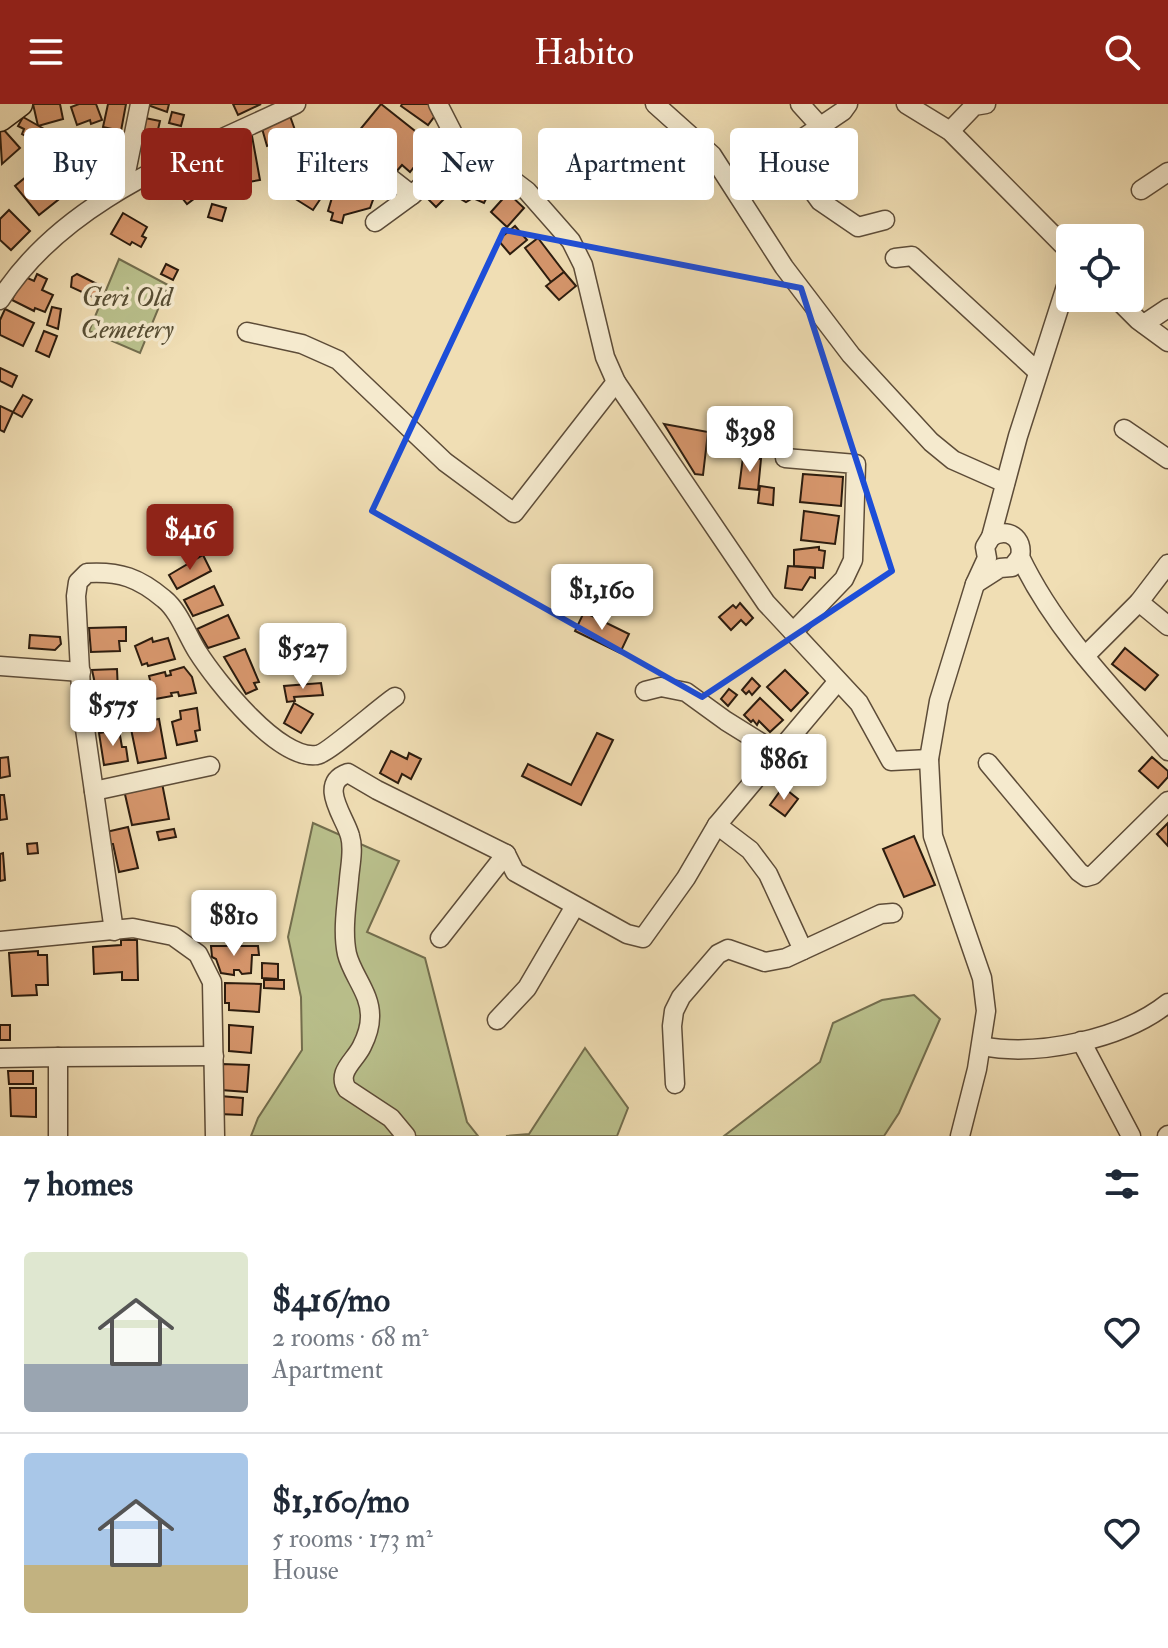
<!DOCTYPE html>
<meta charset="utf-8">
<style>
:root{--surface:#fff;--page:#f6f6f7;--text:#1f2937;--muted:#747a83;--line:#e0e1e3;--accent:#8f2418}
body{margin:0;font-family:"IM FELL Double Pica",serif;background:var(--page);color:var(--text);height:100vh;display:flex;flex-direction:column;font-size:30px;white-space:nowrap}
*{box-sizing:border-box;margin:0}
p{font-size:26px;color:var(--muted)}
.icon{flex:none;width:44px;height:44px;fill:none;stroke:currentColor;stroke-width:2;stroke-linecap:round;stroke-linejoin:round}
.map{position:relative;height:1032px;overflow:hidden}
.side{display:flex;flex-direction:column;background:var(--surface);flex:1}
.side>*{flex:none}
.banner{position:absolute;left:24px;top:24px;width:1120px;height:72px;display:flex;gap:16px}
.controls{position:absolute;left:1056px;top:120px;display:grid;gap:16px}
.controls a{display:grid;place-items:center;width:88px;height:88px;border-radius:8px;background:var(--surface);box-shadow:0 8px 32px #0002;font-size:40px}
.price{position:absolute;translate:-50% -68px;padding:0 18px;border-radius:8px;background:#fff;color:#222;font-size:26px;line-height:52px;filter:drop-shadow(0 2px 4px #0008)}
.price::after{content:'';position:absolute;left:50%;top:48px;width:24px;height:18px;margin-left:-12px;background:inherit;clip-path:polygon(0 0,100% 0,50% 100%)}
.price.on{background:var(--accent);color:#fff}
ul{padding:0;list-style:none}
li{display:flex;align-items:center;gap:24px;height:200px;padding:0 24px}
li+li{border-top:2px solid var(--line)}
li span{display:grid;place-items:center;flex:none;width:224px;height:160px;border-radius:8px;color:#555}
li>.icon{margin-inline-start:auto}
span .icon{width:96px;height:96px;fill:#fffc;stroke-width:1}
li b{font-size:34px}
h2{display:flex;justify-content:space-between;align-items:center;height:96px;padding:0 24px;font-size:34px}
.tag{padding:0 28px;border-radius:8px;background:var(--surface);box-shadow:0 8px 32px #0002;font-size:28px;line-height:72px}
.tag.on{background:var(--accent);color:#fff}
header{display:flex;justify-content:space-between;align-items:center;height:104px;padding:0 24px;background:var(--accent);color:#fff;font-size:36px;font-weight:600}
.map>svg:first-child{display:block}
.green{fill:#bac18d;stroke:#736e4e;stroke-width:2}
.building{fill:#d6966c;stroke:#2c1c0e;stroke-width:2}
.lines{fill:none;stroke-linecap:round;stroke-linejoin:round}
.minor-casing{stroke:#5d4c38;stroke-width:21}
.major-casing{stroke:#2c1c0e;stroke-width:27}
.minor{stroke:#f5eace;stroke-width:18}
.major{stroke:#f0deb4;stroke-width:24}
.marked{fill:none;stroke:#1d4ed8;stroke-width:6;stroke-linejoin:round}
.labels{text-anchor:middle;stroke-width:7;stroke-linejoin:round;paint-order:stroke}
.park-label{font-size:28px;font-style:italic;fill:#574e34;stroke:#f5eace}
</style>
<header><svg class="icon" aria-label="menu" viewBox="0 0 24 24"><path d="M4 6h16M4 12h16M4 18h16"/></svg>Habito<svg class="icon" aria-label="search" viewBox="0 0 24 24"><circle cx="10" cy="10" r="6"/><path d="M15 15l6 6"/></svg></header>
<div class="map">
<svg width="1168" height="1032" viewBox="0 0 1168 1032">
<rect width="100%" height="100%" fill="#f0deb4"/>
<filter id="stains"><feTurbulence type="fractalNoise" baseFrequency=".0025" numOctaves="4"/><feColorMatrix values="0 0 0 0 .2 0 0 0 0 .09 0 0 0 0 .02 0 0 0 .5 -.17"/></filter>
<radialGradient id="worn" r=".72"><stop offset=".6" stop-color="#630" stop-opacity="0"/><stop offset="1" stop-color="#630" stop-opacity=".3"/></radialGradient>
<g class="green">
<polygon points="119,155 168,181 140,249 89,227"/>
<polygon points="313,719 399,757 367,828 425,854 467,1018 478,1032 251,1032 258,1014 302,946 301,893 288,833"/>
<polygon points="914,891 940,915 899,1009 884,1032 724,1032 820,958 833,919 882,896"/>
<polygon points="585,944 628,1004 617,1032 506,1032 529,1030"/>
</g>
<g class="building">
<polygon points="33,0 60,0 63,15 38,22"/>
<polygon points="79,0 96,0 102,16 91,20 90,16 77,21 71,3"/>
<polygon points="108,0 126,0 121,27 103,23"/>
<polygon points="145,0 169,0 167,8"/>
<polygon points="233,0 261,0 238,11"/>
<polygon points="381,0 429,38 429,44 410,68 402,61 396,68 353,34"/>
<polygon points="402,0 431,0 437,9 428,21 401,2"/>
<polygon points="172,8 184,11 181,22 169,19"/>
<polygon points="290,12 295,26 274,33 275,39 267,42 261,21"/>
<polygon points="23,13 53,30 45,43 22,30 24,25 18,22"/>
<polygon points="140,13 160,17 156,34 136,30"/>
<polygon points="3,25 20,44 2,60 0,28"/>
<polygon points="252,32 260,76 242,79 238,60 245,59 240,34"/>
<polygon points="85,37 97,43 83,71 49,54 56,40"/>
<polygon points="228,39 235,62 220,67 212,45"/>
<polygon points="49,54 73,84 39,111 15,82"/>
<polygon points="309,55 335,73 313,106 286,89"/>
<polygon points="191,56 211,82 187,100 167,75"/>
<polygon points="458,63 494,79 484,99 473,94 466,98 447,87 451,80 442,75 447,65"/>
<polygon points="340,70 358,75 356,82 363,85 362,89 374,93 370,104 344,111 342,119 331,116 333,109 328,107 334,87 338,89 339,86 335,85"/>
<polygon points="433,87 443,96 436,103 427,94"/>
<polygon points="508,89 524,104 507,123 491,108"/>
<polygon points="212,100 226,104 222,117 208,113"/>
<polygon points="9,106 30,127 11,146 0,136 0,115"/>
<polygon points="123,109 147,123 142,132 146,134 141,143 132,138 130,141 111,130"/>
<polygon points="515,122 527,136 510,150 498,136"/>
<polygon points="538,134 564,168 551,178 525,144"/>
<polygon points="166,160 178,166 173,176 161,170"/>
<polygon points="564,168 576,182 559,196 546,182"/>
<polygon points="37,170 47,175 42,186 53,191 45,208 35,204 34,207 12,196 23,172 34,177"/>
<polygon points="77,170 103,183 97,195 71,183 72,173"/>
<polygon points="52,203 61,205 58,225 47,221"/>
<polygon points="5,205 34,219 23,242 0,231 0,216"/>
<polygon points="44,227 57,232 49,253 36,247"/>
<polygon points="0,264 17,272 12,283 0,277"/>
<polygon points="23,291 32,296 22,313 13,308"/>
<polygon points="0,302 13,308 4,328 0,326"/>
<polygon points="664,320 708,328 703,371 695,370"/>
<polygon points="743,353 761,355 758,386 739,384"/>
<polygon points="803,370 843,373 841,402 800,398"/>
<polygon points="760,382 774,384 773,401 758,399"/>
<polygon points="804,407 839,412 835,440 801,436"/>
<polygon points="819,443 819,446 825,447 823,464 794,462 794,446"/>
<polygon points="203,451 211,467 177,485 169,471"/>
<polygon points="788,462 815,464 815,474 810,473 802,486 785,484"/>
<polygon points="214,482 223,501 193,512 184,496"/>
<polygon points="740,499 753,514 746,521 741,516 731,526 719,513 733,501 736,504"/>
<polygon points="584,508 629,530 620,549 575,527"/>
<polygon points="228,511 239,534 208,544 197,525"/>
<polygon points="126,523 126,537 119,537 120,547 91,548 89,524"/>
<polygon points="30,531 60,533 61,540 55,546 29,544"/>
<polygon points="152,534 153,538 168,534 175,555 148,562 147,559 142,561 135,542"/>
<polygon points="1125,544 1158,571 1145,586 1112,560"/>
<polygon points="245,545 259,578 254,579 257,585 246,590 224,553"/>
<polygon points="184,563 192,573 196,589 179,592 178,588 171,589 172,592 155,595 149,572 165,568 166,572 171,571 170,567"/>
<polygon points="117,565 118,588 97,589 92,566"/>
<polygon points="785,566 808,589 791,607 767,583"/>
<polygon points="752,574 760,582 752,591 749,587 746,590 742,586"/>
<polygon points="321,579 323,591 294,593 295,597 287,598 284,582"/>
<polygon points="729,585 737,591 728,602 721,595"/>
<polygon points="760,594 783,616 770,628 759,617 757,621 753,616 751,618 744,611"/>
<polygon points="294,599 313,610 301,629 284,619"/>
<polygon points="197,604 200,626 195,627 197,637 177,641 172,618 181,615 180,607"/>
<polygon points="159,615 166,654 138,659 130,620"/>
<polygon points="119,626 122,643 126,643 128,657 104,661 99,629"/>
<polygon points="597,629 613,636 581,701 522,672 528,660 571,681"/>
<polygon points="391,647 407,655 409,649 421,655 411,675 402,670 398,679 380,669"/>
<polygon points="8,653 10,672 0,674 0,654"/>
<polygon points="1152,653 1168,667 1168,673 1158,684 1139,667"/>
<polygon points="162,679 169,715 132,721 124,686"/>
<polygon points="783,683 798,695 785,712 770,701"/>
<polygon points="0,691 4,691 7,715 0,716"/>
<polygon points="1168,719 1168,742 1157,730"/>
<polygon points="128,723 138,764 119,768 113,740 109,740 106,728"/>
<polygon points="174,725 176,733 159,736 157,728"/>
<polygon points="914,732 935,781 904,793 883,745"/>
<polygon points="37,739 38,749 28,750 27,740"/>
<polygon points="3,749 5,776 0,777 0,750"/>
<polygon points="121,836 137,836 138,876 122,876 122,868 94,870 93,843 121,841"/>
<polygon points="211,842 258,842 259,851 252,851 251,869 242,870 239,866 234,866 234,871 221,869 216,855 212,853"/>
<polygon points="38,847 38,851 47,851 48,881 36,881 37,891 12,892 9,849"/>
<polygon points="262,859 278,860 278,875 262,874"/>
<polygon points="264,876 284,876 284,885 264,884"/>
<polygon points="225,879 261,880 259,908 229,906 229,899 225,899"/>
<rect x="0" y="921" width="10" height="15"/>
<polygon points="229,921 253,923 251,949 229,947"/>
<polygon points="222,960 249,961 247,988 221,986"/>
<polygon points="8,967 33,967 33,980 9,980"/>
<polygon points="10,984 36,984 36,1013 11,1012"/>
<polygon points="220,992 243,994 242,1011 219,1010"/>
</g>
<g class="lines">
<g class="minor-casing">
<g id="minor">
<polyline points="438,0 461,45 502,68 527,87 571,137 583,161 605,253 616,278 766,499 859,599 891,657 929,655"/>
<polyline points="655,0 712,51 784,163 851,251 931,338 953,356 1005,379"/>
<polyline points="800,0 819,21"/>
<polyline points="906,0 950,27 1070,148"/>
<polyline points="950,27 974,2 986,0"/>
<polyline points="344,38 412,91"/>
<polyline points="784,47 820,97 858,123 885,116"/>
<polyline points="731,77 784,47 843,7 848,0"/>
<polyline points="123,83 140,0"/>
<polyline points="1141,86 1168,68"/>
<polyline points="375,118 412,91 461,45"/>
<polyline points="895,154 912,152 1038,268"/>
<polyline points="1116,194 1138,216 1168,238"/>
<path d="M0,196C65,93 191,51 296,0"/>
<polyline points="1144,220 1168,204"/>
<polyline points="247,228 302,240 338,256 445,358 514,409 616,278"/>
<polyline points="1124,325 1168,355"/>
<polyline points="785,354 856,360 853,456 844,475 793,528"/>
<path d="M991,433C1008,423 1024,434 1020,453C1056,528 1114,586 1168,647"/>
<polyline points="975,480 1000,464 1012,463 1020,453"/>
<polyline points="1139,498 1168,522"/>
<polyline points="1085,552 1139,498 1168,460"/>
<polyline points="0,562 81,568"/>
<polyline points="645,587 661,583 686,588 726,617 779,650"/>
<polyline points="988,659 1079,768 1086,773 1093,771 1168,697"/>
<polyline points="94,687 210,662"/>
<polyline points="717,721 750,746 768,770 803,846"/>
<path d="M114,827L82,604L76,492L78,478L87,469C120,467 139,474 164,495C179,507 187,531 197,547C216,577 279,657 317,651C327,650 380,603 395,593"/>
<polyline points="440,834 506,750"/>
<polyline points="0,837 133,824 173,832 198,850 212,878 215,1032"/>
<polyline points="497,916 527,884 575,802"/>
<polyline points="1081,937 1131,1032"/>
<path d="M982,942C1038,953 1123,935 1168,899"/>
<polyline points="58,953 214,952"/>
<polyline points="0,954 58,953 58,1032"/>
<polyline points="675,980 672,922 674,907 681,893 718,850 728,845 765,858 786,854 881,810 893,809"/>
<path d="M406,1032L391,1014L347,985C336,968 355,957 362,942C366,934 370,922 370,913C371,890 352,871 347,850C342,827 347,798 349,775C350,762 354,745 350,732C345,713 317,680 348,669L377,686L506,750L515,768L627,830L643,834L686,774L717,721L838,577"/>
<polyline points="960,1032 977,965 986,907 982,874 933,732 929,655 939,597 975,480 987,454 985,443 991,433 1018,332 1070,170"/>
<polyline points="1167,1032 1168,1031"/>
</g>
</g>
<g class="major-casing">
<polyline id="major" points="0,15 20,0"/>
</g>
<use href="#minor" class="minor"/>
<use href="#major" class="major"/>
</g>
<path class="marked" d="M504,126L801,184L892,467L702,593L372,407Z"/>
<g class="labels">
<g class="park-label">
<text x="127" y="202">Geri Old<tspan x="127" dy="32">Cemetery</tspan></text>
</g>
</g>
<rect width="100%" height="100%" filter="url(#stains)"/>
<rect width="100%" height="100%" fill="url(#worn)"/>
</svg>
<div class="controls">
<a><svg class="icon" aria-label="locate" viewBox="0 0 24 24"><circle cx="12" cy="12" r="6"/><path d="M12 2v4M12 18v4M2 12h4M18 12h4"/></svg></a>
</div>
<b class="price" style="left:750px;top:370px">$398</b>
<b class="price on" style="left:190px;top:468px">$416</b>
<b class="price" style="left:602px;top:528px">$1,160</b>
<b class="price" style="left:303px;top:587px">$527</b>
<b class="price" style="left:113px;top:644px">$575</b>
<b class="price" style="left:784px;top:698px">$861</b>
<b class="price" style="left:234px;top:854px">$810</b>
<div class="banner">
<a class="tag">Buy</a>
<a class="tag on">Rent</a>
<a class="tag">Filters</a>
<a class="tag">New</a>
<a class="tag">Apartment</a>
<a class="tag">House</a>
</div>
</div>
<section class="side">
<h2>7 homes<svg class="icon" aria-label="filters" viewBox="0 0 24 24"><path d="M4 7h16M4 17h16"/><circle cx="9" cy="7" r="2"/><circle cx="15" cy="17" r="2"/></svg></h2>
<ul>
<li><span style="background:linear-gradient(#dfe7d0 70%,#9aa5b1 0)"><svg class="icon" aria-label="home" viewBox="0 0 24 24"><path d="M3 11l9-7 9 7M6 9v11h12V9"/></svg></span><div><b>$416/mo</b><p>2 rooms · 68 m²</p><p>Apartment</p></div><svg class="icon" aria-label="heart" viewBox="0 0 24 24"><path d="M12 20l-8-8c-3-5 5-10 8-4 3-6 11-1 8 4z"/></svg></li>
<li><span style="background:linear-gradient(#a9c7e8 70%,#c2b280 0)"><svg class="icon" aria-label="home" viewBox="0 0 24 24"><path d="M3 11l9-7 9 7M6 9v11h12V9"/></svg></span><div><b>$1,160/mo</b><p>5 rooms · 173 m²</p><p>House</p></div><svg class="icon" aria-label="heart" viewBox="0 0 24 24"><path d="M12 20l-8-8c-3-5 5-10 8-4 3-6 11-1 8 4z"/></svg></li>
</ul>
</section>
